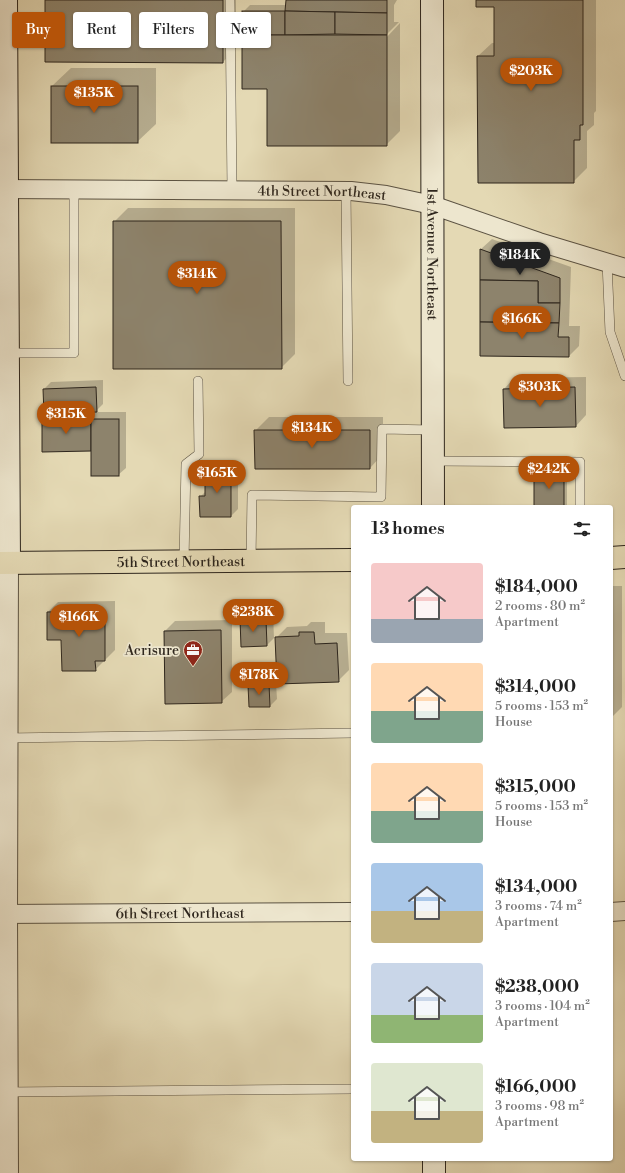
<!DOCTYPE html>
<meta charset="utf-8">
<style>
:root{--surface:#fff;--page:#f6f6f6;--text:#222;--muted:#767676;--accent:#b45309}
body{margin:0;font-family:"Libre Bodoni",serif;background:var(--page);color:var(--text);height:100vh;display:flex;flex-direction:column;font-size:15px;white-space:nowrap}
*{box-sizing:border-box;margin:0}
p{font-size:13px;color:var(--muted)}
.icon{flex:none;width:22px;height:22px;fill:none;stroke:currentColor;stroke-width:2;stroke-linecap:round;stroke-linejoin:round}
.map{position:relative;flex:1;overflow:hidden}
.details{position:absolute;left:351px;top:505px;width:262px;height:656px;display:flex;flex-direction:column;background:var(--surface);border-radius:4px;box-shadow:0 1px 3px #0004}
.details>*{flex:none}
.top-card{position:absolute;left:12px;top:12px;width:279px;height:36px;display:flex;gap:8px}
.price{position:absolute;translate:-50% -34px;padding:0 9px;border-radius:14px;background:var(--accent);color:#fff;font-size:13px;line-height:26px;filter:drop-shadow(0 1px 2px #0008)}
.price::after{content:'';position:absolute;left:50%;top:24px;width:12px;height:9px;margin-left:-6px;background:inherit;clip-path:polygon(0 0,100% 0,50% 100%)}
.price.active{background:#222;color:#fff}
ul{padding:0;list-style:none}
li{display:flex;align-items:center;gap:12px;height:100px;padding:0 20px}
li span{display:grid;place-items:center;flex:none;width:112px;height:80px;border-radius:4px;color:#555}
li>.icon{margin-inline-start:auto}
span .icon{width:48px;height:48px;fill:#fffc;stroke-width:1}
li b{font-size:17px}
h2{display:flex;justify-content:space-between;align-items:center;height:48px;padding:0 20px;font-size:17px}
.tag{padding:0 14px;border-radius:4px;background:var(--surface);box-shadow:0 1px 3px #0004;font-size:14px;line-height:36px}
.tag.active{background:var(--accent);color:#fff}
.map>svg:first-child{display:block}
.shadow{fill:#0003}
.building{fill:#8d836c;stroke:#2e261d}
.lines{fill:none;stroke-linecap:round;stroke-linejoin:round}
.lane-casing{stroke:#5c5343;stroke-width:10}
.street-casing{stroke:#5c5343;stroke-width:20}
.secondary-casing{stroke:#2e261d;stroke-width:24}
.primary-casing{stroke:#2e261d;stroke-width:24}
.lane{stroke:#ede6ce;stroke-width:9}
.street{stroke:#ede6ce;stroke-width:18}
.secondary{stroke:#ede6ce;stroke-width:22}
.primary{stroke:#e4d9b4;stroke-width:22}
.labels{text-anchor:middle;stroke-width:3.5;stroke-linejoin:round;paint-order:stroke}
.street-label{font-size:14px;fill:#2e261d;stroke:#ede6ce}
.poi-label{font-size:14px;fill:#2e261d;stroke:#ede6ce;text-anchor:end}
</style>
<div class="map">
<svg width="625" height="1173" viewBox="0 0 625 1173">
<rect width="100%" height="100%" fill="#e4d9b4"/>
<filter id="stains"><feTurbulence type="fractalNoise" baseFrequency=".005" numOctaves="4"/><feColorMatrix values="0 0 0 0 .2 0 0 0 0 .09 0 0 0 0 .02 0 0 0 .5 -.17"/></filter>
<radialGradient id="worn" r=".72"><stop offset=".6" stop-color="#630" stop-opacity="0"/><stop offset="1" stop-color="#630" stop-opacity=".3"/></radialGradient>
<g class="shadow">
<polygon points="46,0 236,0 236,48 223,62"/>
<polygon points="287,0 397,0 394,5 394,22 399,22 386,35 386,38 400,23 400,131 386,145 268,88 243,12 250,5 287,5"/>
<polygon points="477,0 596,0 596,111 594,113 594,125 587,131 587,168 573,182 478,56 492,43 495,43 495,6"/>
<polygon points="71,68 156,68 156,124 137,142 52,86"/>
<polygon points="128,208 295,208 295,354 281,368 114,222"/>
<polygon points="492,239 571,267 569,326 580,326 579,346 569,356 481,355 481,249"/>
<polygon points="586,377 586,415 576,426 504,389 514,378"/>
<polygon points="103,380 103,404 95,412 126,412 126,468 118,475 92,450 43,420 50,413 44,389 51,382"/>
<polygon points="269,417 383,417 383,454 370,468 255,431"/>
<polygon points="213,461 238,461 238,509 231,516 200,497 206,491 206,468"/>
<polygon points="538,469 567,469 567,507 535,507 535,473"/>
<polygon points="611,586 622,586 622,707 611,718"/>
<polygon points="115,601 115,650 95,670 62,639 48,612 58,602"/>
<polygon points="263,611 263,614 273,614 274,638 267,645 241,619 248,612"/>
<polygon points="232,620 232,692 221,702 165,631 175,621"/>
<polygon points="311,622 325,622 325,633 347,633 349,670 338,681 276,683 277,699 270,706 249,685 256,678 278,677 276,638 287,627 307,626"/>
</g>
<g class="building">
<polygon points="45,0 223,0 223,63 45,62"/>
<polygon points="286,0 387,0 387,13 285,11"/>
<polygon points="476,0 583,0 583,125 580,125 580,140 574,140 574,183 478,183 477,56 494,56 494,7 476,7"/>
<rect x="242" y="11" width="43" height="24"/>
<polygon points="285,11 335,12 335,34 285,35"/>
<polygon points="335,12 387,13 387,35 335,34"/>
<polygon points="242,35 387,35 387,146 267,146 267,89 242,89"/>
<rect x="51" y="86" width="87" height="57"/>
<polygon points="113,221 281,221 282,369 113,369"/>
<polygon points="480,249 560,278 560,303 538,303 538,281 480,280"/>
<polygon points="480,280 538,281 538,303 560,303 559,323 480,322"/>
<polygon points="480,322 559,323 558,337 569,337 569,357 480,356"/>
<polygon points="96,387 97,412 44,414 43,389"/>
<polygon points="575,387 576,427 504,428 503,389"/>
<polygon points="42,419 91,419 91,451 42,452"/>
<rect x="91" y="419" width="28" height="57"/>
<polygon points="254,430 370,430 370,469 255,469"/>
<polygon points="205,468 231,468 231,517 200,517 199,496 205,496"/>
<rect x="534" y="472" width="30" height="35"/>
<polygon points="105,611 105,661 95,661 96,671 62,671 61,640 47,640 47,612"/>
<polygon points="256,618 256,621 266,620 267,646 241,647 240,619"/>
<polygon points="221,630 222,703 165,704 164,631"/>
<polygon points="299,632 314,632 315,644 337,643 339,682 277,684 275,637 299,636"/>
<polygon points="269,684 270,707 249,707 248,685"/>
</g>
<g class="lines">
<g class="lane-casing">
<g id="lane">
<polyline points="230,0 232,190"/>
<polyline points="346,191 348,381"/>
<polyline points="607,262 610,332 625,376"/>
<polyline points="8,353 74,353 74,189"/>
<polyline points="433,461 580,462 580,507"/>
<polyline points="184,561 186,464 199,454 198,381"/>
<polyline points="251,561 252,495 381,497 382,429 433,430"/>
<polyline points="5,738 353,733"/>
<polyline points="5,1092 353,1089"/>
</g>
</g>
<g class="street-casing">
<g id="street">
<path id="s1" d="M0,189L351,191L386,195L432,205L539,242L625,268"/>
<polyline points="9,563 8,914 9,1173"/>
<polyline points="611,912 625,911"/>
<path id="s2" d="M0,914L353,912"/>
</g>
</g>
<g class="secondary-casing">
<g id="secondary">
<polyline points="6,0 9,563"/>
<path id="s3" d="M432,0L433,507"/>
<polyline points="434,1159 434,1173"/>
</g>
</g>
<g class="primary-casing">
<g id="primary">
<polyline points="611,558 625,557"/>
<path id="s4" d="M0,563L353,560"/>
</g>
</g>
<use href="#lane" class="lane"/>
<use href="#street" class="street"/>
<use href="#secondary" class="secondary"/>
<use href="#primary" class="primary"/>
</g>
<defs>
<g id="office-pin" transform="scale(1)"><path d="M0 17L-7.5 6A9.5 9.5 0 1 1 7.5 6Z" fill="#8f2418" stroke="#ede6ce"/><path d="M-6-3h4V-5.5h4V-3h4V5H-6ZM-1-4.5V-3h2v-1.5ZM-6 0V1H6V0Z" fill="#fff"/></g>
</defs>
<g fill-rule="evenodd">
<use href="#office-pin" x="193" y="650"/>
</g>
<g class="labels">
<g class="street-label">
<text dy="5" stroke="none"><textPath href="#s1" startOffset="322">4th Street Northeast</textPath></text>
<text dy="5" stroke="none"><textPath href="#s3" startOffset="254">1st Avenue Northeast</textPath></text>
<text dy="5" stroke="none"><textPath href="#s4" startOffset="181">5th Street Northeast</textPath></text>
<text dy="5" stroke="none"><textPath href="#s2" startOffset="180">6th Street Northeast</textPath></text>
</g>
<g class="poi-label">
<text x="179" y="655">Acrisure</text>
</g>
</g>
<rect width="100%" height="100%" filter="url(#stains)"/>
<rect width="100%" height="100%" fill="url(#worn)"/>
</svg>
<b class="price" style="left:531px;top:92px">$203K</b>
<b class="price" style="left:94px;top:114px">$135K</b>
<b class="price active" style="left:520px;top:276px">$184K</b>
<b class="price" style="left:197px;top:295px">$314K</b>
<b class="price" style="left:522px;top:340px">$166K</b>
<b class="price" style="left:540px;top:408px">$303K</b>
<b class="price" style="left:66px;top:435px">$315K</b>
<b class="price" style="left:312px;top:449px">$134K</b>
<b class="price" style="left:549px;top:490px">$242K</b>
<b class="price" style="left:217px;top:494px">$165K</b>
<b class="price" style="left:253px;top:633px">$238K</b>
<b class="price" style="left:79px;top:638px">$166K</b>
<b class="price" style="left:259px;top:696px">$178K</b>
<div class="top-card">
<a class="tag active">Buy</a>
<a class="tag">Rent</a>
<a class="tag">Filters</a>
<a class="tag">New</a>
</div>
<section class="details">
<h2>13 homes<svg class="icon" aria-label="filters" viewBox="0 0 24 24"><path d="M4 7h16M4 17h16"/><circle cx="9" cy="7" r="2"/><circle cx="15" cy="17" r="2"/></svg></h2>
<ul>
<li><span style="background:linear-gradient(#f6c9c9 70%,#9aa5b1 0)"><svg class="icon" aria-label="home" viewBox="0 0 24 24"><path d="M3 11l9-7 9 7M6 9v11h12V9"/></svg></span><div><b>$184,000</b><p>2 rooms · 80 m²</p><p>Apartment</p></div></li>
<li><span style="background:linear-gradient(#ffd9b3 60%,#7fa58c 0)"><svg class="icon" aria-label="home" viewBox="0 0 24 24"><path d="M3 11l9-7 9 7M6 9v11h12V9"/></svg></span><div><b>$314,000</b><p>5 rooms · 153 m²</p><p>House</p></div></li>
<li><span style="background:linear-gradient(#ffd9b3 60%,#7fa58c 0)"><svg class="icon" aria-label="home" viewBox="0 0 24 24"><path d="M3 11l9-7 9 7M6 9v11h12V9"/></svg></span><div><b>$315,000</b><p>5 rooms · 153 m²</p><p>House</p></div></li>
<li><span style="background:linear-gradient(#a9c7e8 60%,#c2b280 0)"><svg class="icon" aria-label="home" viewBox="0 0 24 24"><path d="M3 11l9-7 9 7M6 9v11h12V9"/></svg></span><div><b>$134,000</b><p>3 rooms · 74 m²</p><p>Apartment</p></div></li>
<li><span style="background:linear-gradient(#c9d6e8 65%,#8fb573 0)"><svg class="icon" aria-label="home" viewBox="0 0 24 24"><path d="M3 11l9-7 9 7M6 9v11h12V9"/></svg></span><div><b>$238,000</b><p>3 rooms · 104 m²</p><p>Apartment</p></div></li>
<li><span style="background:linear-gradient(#dfe7d0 60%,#c2b280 0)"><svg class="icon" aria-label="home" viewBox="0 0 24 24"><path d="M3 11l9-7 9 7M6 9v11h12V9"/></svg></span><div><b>$166,000</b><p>3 rooms · 98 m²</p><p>Apartment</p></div></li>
</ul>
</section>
</div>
